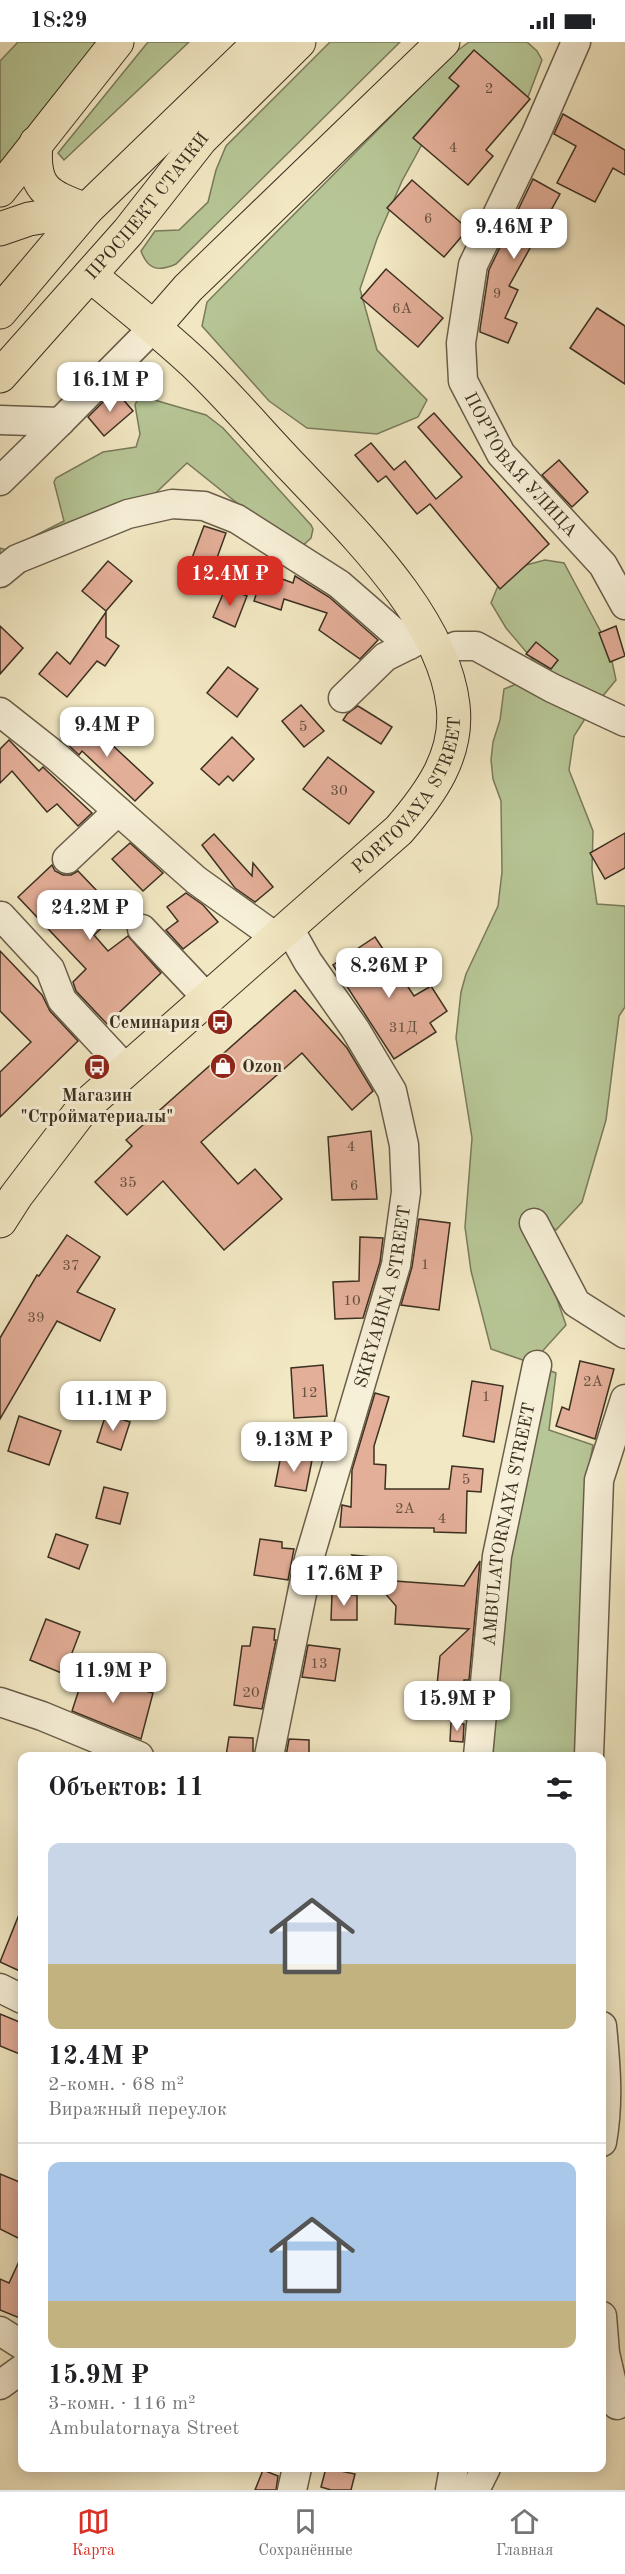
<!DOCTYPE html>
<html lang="ru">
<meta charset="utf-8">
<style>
:root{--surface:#fff;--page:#f6f6f6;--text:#202124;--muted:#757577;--line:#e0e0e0;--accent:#d93025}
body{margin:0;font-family:"Old Standard TT",serif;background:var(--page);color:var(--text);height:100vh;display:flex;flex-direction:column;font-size:22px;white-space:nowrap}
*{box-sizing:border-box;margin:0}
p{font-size:20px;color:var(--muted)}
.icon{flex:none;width:33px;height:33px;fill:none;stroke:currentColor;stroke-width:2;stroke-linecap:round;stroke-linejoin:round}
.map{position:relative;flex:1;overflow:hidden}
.details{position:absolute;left:18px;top:1710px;width:588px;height:720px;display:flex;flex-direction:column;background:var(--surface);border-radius:12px;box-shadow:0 3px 15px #0003}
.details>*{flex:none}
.price{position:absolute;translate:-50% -51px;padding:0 14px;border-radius:12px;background:#fff;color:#222;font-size:20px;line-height:39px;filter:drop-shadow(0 2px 3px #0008)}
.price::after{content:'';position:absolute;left:50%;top:36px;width:18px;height:14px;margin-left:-9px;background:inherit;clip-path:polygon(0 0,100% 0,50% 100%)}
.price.on{background:var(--accent);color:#fff}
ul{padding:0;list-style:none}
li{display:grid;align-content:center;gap:12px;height:318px;padding:0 30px}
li+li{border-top:2px solid var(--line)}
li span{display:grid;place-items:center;height:186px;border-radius:12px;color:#555}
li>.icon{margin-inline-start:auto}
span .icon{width:108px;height:108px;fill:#fffc;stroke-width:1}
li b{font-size:26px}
h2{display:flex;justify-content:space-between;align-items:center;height:72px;padding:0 30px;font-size:26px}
.status{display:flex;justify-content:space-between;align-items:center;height:42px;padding:0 30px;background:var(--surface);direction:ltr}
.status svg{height:16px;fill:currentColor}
.menu{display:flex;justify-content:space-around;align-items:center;height:84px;border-top:2px solid var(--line);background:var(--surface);font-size:16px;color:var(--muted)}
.menu a{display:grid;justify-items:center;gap:3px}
.menu .on{color:var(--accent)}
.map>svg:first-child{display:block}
.green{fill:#b7c696;stroke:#7a7b5c;stroke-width:1.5}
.building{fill:#e4af99;stroke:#3c3021;stroke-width:1.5}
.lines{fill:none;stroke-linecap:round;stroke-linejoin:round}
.minor-casing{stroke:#6a5e4a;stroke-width:31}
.major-casing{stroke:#3c3021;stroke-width:35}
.minor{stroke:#f7f0d8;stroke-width:28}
.major{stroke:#f2e8c3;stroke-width:33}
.labels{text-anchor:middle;stroke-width:6;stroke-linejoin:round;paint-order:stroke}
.number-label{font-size:15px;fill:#66503f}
.street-label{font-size:18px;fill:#3c3021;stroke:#f7f0d8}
.poi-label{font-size:18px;font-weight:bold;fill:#3c3021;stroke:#f7f0d8;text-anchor:end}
</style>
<div class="status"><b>18:29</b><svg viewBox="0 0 49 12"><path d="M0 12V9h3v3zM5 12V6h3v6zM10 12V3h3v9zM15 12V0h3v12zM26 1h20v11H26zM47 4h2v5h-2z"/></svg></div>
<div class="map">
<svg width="625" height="2448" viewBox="0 0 625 2448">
<rect width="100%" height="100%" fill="#f2e8c3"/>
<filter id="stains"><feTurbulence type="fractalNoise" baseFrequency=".00333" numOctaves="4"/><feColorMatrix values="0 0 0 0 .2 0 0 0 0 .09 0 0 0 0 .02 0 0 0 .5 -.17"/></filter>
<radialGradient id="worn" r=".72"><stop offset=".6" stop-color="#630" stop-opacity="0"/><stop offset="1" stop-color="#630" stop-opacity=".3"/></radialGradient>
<g class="green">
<polygon points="18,0 98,0 0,126 0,19"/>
<polygon points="148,0 189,0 64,118 58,111"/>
<path d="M330,0H400L176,222C158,230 148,228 141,209L155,189L179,188L208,160L216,128L226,104Z"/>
<polygon points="469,0 527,0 537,9 542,18 528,55 474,9 462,21 462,35 444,75 426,95 402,139 377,197 360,247 377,308 427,358 418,375 377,392 307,386 269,359 202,284 207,260 453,12"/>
<polygon points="144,355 206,373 223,386 311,483 313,487 311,496 297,509 187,421 140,466 0,527 0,506 7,508 64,479 54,440 56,436 103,410 136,405 140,392 135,363 138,356"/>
<polygon points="545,518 564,521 609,605 616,638 588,672 574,694 569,728 593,789 592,828 597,862 625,864 625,965 619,974 606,1078 582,1160 556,1188 546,1181 534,1181 535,1213 557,1257 566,1283 538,1314 537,1323 491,1307 471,1229 465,1185 472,1096 456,996 461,950 466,932 498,864 502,830 501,759 493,737 491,718 493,700 500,678 504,647 544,631 506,586 491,561 500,539 526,523"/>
<polygon points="541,1325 556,1331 549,1388 593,1403 588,1430 581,1714 482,1714 488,1638"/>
</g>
<g class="building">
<polygon points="474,8 530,57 486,108 493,114 468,143 413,96 459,44 449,36"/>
<polygon points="563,72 625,108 625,133 613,126 595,160 557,141 576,104 554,92"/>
<polygon points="533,137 560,152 509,244 518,248 505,276 517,281 508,301 480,290 480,287 489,228"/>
<polygon points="412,138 468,187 444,215 387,166"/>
<polygon points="386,227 443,276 418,305 361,256"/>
<polygon points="597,266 625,284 625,342 570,306"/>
<polygon points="115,348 133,369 104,394 88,375"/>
<polygon points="434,371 549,502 500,547 430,462 417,472 386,434 378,440 355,413 371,401 394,428 405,419 436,457 462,435 418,385"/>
<polygon points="559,418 588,450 572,465 542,433"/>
<polygon points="204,484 226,491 214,524 192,516"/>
<polygon points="108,519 132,539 106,569 82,549"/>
<polygon points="263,530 293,541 295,534 329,555 378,598 360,617 319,588 327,571 284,557 281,568 254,559"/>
<polygon points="226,545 247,554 235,585 213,575"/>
<polygon points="106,570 106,595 119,604 105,624 97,619 67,655 39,632 57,610 70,622"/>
<polygon points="0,584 23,606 0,632"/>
<polygon points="616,584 625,614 610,620 599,591"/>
<polygon points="536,600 558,618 551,627 526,612"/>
<polygon points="228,625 258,647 237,675 207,651"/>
<polygon points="301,663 324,689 304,705 282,679"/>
<polygon points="358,664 392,685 381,702 343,678 347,672"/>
<polygon points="81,674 153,741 135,759 82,709 79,713 61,696"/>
<polygon points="232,695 254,717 233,739 228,734 219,743 201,727"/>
<polygon points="9,698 39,729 43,725 46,728 92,771 78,784 57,762 47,770 12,729 0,741 0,707"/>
<polygon points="328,715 374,750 349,782 303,747"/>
<polygon points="625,791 625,826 605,837 590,811"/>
<polygon points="214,792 252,834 253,821 273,845 255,860 235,846 202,803"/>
<polygon points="130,801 163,831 143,849 112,817"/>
<polygon points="52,823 55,829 63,833 71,833 78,829 118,871 94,893 108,909 128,894 161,931 107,982 76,949 73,940 86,927 18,855"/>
<polygon points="186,851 203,863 218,880 183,907 166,888 178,879 167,865"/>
<polygon points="375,895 414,954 431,944 447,969 430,981 436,990 394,1017 333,923"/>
<polygon points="0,909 42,953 50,969 78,999 0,1075 0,1030 31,1000 0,969"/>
<polygon points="295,948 347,1006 373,1049 352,1068 302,1011 201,1100 238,1142 255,1127 282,1157 224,1208 163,1139 127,1173 95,1140 132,1104 126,1098"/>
<polygon points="371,1089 377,1157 332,1158 328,1095"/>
<polygon points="419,1177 450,1181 439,1268 401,1263 412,1225"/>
<polygon points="67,1193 100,1215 77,1250 115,1267 100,1299 57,1279 0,1377 0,1296 37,1233 39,1234"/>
<polygon points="360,1195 383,1196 380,1220 363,1276 335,1277 333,1240 359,1239"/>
<polygon points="580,1319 614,1327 595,1397 556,1384 562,1365 569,1368"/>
<polygon points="323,1323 327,1374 294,1376 291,1326"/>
<polygon points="472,1339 503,1344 494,1400 463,1394"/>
<polygon points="375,1351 389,1355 374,1404 374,1422 386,1423 385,1447 449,1447 452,1424 483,1427 481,1450 467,1449 466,1491 434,1490 434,1486 340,1485 342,1463 351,1465 352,1428"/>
<polygon points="106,1372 130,1380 121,1408 97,1400"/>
<polygon points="19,1374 61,1389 49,1423 8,1409"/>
<polygon points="281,1413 312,1418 306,1449 275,1444"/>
<polygon points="104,1445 128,1451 120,1482 96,1476"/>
<polygon points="56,1492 88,1503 79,1527 48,1515"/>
<polygon points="260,1497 282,1500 282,1506 294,1507 288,1538 254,1533"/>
<polygon points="352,1513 383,1516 381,1538 464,1544 480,1519 469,1638 464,1638 462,1672 431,1669 433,1643 437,1643 440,1614 469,1587 395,1582 396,1564"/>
<polygon points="332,1552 357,1553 357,1578 331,1578"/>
<polygon points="46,1577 80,1590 64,1632 30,1618"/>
<polygon points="253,1585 275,1587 274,1598 276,1598 262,1667 234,1663 242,1604 250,1604"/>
<polygon points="308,1603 340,1607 335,1639 302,1635"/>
<polygon points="86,1626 107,1633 105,1638 153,1651 141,1697 72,1669"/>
<polygon points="451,1681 464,1682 463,1700 450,1699"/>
<polygon points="229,1695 253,1696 253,1714 226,1714"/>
<polygon points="289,1697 309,1698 309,1714 286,1714"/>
<polygon points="22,1865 22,1930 0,1920"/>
<polygon points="0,1972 22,1981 22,2013 0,2004"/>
<polygon points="0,2132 22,2141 22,2198 0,2187"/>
<polygon points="22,2213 22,2277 0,2268 0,2237 9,2241"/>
<polygon points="326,2426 355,2432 351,2448 331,2448 321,2445"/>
<polygon points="263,2428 278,2434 276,2448 255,2448"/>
</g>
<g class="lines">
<g class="minor-casing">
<g id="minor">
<path id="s1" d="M576,0L536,92L473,223L461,301L463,339L501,412L603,523L625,563"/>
<polyline points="0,378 60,380 154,285"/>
<polyline points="0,439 60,380"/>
<polyline points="0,531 17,517 128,472 172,462 204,464 237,477 339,542 409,603"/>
<polyline points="438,612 456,604 476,604 552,646 625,680"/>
<polyline points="343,656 385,615 423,596"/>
<polyline points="0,670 57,715 196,838 277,896"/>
<polyline points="67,817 118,769"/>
<polyline points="1,874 50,927 62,958 127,1028"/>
<polyline points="142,887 208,957"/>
<polyline points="534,1181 576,1261 625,1292"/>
<polyline points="0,1660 42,1674 139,1714"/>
<path id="s2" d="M269,1714L309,1517L396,1223L406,1150L404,1103L392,1049L355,987L308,920L289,886"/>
<path id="s3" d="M478,1714L497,1514L537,1323"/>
<polyline points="589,1714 599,1438 625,1357"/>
<polyline points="0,1946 22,1957"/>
<path d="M602,1984C606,2024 609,2061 602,2100"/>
<polyline points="602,2274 605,2311 617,2363"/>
<polyline points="0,2289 22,2303"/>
<polyline points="0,2343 22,2327"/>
<polyline points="292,2448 297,2426"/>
<polyline points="450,2448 454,2426"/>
<polyline points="475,2448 486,2426"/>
</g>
</g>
<g class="major-casing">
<g id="major">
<path d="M36,101C32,147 46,153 86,168"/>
<polyline points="0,148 117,0"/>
<polyline points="0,187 29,177 84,168"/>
<polyline points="0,270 86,168 260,0"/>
<polyline points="154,285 188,246 443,0"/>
<path id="s4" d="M0,334L128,190L201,97L299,0"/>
<path id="s5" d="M0,1179L16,1154L83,1066L399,788C430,752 459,713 453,663C443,576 354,491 297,430C262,394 230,355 194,321C161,290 125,262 90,233"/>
</g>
</g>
<use href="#minor" class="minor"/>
<use href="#major" class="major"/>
</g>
<defs>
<g id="bus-disc" transform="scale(1.35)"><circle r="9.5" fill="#8f2418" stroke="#f7f0d8"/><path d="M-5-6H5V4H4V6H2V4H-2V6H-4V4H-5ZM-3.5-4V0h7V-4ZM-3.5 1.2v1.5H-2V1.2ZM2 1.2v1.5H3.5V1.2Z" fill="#fff"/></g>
<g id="shop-disc" transform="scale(1.35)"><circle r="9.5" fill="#8f2418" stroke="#f7f0d8"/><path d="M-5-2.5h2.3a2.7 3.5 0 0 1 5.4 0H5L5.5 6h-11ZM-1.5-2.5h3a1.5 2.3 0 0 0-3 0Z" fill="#fff"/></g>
</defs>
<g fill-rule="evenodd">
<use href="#bus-disc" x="220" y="980"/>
<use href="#shop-disc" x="223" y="1024"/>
<use href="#bus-disc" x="97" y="1025"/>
</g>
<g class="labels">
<g class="number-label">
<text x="489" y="51">2</text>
<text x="453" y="110">4</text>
<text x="428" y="181">6</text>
<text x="497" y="256">9</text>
<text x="402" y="271">6А</text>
<text x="303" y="689">5</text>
<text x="339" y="753">30</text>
<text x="403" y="990">31Д</text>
<text x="351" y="1109">4</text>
<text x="128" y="1145">35</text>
<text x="354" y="1148">6</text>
<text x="425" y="1227">1</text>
<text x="71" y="1228">37</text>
<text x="352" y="1263">10</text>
<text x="36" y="1280">39</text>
<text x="593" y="1344">2А</text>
<text x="309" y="1355">12</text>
<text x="486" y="1359">1</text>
<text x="466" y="1442">5</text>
<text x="405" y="1471">2А</text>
<text x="442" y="1481">4</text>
<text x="319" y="1626">13</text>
<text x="251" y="1655">20</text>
</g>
<g class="street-label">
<text dy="6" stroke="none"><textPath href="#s4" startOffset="225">ПРОСПЕКТ СТАЧКИ</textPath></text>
<text dy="6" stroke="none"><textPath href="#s1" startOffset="465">ПОРТОВАЯ УЛИЦА</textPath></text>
<text dy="6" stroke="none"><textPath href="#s5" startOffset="596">PORTOVAYA STREET</textPath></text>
<text dy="6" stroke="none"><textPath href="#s2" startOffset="474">SKRYABINA STREET</textPath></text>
<text dy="6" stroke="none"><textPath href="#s3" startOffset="234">AMBULATORNAYA STREET</textPath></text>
</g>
<g class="poi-label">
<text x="200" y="986">Семинария</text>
<text x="242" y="1030" text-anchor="start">Ozon</text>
<text x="97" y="1059" text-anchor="middle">Магазин<tspan x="97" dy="21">"Стройматериалы"</tspan></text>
</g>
</g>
<rect width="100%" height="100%" filter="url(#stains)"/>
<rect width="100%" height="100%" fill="url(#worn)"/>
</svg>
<b class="price" style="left:514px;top:218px">9.46M ₽</b>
<b class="price" style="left:110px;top:371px">16.1M ₽</b>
<b class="price on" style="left:230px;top:565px">12.4M ₽</b>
<b class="price" style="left:107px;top:716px">9.4M ₽</b>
<b class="price" style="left:90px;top:899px">24.2M ₽</b>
<b class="price" style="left:389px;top:957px">8.26M ₽</b>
<b class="price" style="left:113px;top:1390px">11.1M ₽</b>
<b class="price" style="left:294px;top:1431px">9.13M ₽</b>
<b class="price" style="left:344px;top:1565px">17.6M ₽</b>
<b class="price" style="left:113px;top:1662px">11.9M ₽</b>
<b class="price" style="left:457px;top:1690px">15.9M ₽</b>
<section class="details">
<h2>Объектов: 11<svg class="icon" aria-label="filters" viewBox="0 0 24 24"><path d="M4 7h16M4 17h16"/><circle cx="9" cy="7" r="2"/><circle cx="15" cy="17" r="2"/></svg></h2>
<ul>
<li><span style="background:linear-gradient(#c9d6e8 65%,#c2b280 0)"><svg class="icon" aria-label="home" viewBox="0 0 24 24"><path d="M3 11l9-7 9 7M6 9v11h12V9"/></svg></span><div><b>12.4M ₽</b><p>2-комн. · 68 m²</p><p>Виражный переулок</p></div></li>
<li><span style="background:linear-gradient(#a9c7e8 75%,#c2b280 0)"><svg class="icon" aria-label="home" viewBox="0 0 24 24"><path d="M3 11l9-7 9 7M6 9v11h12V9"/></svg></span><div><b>15.9M ₽</b><p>3-комн. · 116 m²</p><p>Ambulatornaya Street</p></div></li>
</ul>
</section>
</div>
<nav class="menu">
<a class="on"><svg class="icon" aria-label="map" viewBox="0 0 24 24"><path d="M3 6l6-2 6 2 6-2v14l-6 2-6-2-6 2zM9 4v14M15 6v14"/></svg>Карта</a>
<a><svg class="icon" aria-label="saved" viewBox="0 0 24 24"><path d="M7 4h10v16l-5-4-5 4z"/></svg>Сохранённые</a>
<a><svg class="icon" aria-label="home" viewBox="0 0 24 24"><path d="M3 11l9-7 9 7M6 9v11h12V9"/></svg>Главная</a>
</nav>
